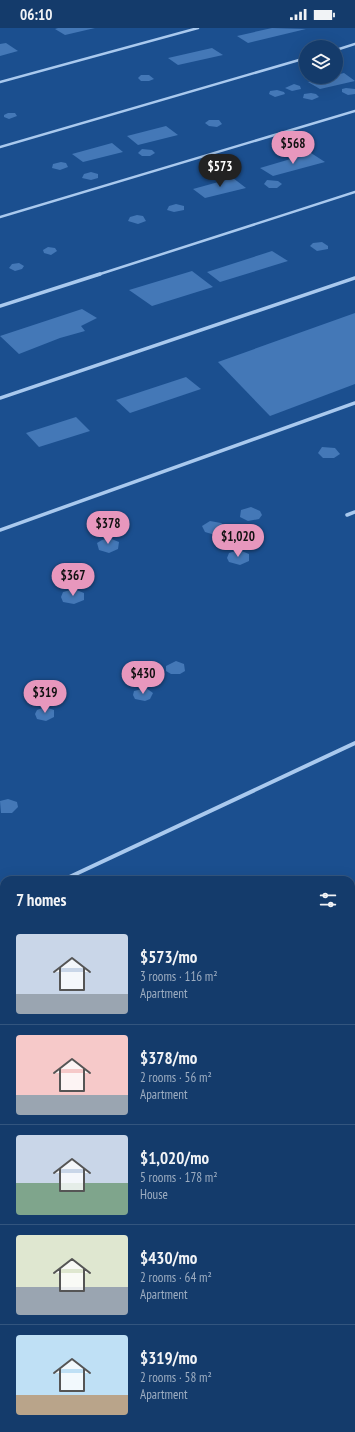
<!DOCTYPE html>
<meta charset="utf-8">
<style>
:root{--surface:#143b6b;--page:#214673;--text:#f1f3f6;--muted:#9dadc1;--line:#33557e;--accent:#e797bd}
body{margin:0;font-family:"PT Sans Narrow",sans-serif;background:var(--page);color:var(--text);height:100vh;display:flex;flex-direction:column;font-size:15px;white-space:nowrap}
*{box-sizing:border-box;margin:0}
p{font-size:13px;color:var(--muted)}
.icon{flex:none;width:22px;height:22px;fill:none;stroke:currentColor;stroke-width:2;stroke-linecap:round;stroke-linejoin:round}
.map{position:relative;flex:1;overflow:hidden}
.drawer{position:absolute;left:0px;top:848px;width:355px;height:556px;display:flex;flex-direction:column;background:var(--surface);border-radius:12px 12px 0 0;box-shadow:0 4px 16px #0002,0 0 0 1px var(--line)}
.drawer>*{flex:none}
.controls{position:absolute;left:299px;top:12px;display:grid;gap:8px}
.controls a{display:grid;place-items:center;width:44px;height:44px;border-radius:50%;background:var(--surface);box-shadow:0 4px 16px #0002,0 0 0 1px var(--line);font-size:20px}
.price{position:absolute;translate:-50% -34px;padding:0 9px;border-radius:14px;background:var(--accent);color:#111;font-size:13px;line-height:26px;filter:drop-shadow(0 1px 2px #0008)}
.price::after{content:'';position:absolute;left:50%;top:24px;width:12px;height:9px;margin-left:-6px;background:inherit;clip-path:polygon(0 0,100% 0,50% 100%)}
.price.selected{background:#222;color:#fff}
ul{padding:0;list-style:none}
li{display:flex;align-items:center;gap:12px;height:100px;padding:0 16px}
li+li{border-top:1px solid var(--line)}
li span{display:grid;place-items:center;flex:none;width:112px;height:80px;border-radius:4px;color:#555}
li>.icon{margin-inline-start:auto}
span .icon{width:48px;height:48px;fill:#fffc;stroke-width:1}
li b{font-size:17px}
h2{display:flex;justify-content:space-between;align-items:center;height:48px;padding:0 16px;font-size:17px}
.status{display:flex;justify-content:space-between;align-items:center;height:28px;padding:0 20px;background:var(--surface);direction:ltr}
.status svg{height:11px;fill:currentColor}
.map>svg:first-child{display:block}
.building{fill:#4478b7}
.lines{fill:none;stroke-linecap:round;stroke-linejoin:round}
.minor-far3{stroke:#a9c9ee;stroke-width:2.5}
.minor-far2{stroke:#a9c9ee;stroke-width:3.5}
.minor-far1{stroke:#a9c9ee;stroke-width:4}
.minor{stroke:#a9c9ee;stroke-width:5}
</style>
<div class="status"><b>06:10</b><svg viewBox="0 0 49 12"><path d="M0 12V9h3v3zM5 12V6h3v6zM10 12V3h3v9zM15 12V0h3v12zM26 1h20v11H26zM47 4h2v5h-2z"/></svg></div>
<div class="map">
<svg width="355" height="1404" viewBox="0 0 355 1404">
<rect width="100%" height="100%" fill="#1b4f8f"/>
<g class="building">
<polygon points="95,0 65,7 55,1 58,0"/>
<polygon points="272,0 306,1 248,15 237,8"/>
<polygon points="6,15 18,23 0,28 0,16"/>
<polygon points="212,20 223,27 178,37 168,30"/>
<polygon points="344,45 355,53 320,61 308,54 328,49 336,49 336,47"/>
<polygon points="141,47 149,47 154,51 149,53 141,53 138,50"/>
<polygon points="294,56 300,58 301,61 292,63 285,60"/>
<polygon points="346,60 355,61 355,66 348,67 342,64 342,61"/>
<polygon points="277,62 284,64 285,66 275,69 269,66 270,63"/>
<polygon points="311,65 316,66 319,69 312,72 303,70 304,66"/>
<polygon points="8,85 15,85 17,88 9,91 4,89 4,87"/>
<polygon points="209,92 219,92 222,96 217,99 209,98 205,95"/>
<polygon points="166,98 178,107 138,117 127,108"/>
<polygon points="112,115 123,124 83,134 72,126"/>
<polygon points="142,121 152,122 155,125 150,128 142,128 138,125"/>
<polygon points="311,125 325,134 273,148 260,140"/>
<polygon points="61,134 66,135 68,139 60,142 52,140 53,136"/>
<polygon points="91,144 98,146 98,150 91,152 82,150 84,146"/>
<polygon points="233,150 246,160 205,170 193,161"/>
<polygon points="267,152 278,153 282,156 277,160 269,160 264,156"/>
<polygon points="176,176 184,178 184,182 174,184 167,182 169,178"/>
<polygon points="137,187 143,188 146,193 138,196 128,193 130,189"/>
<polygon points="322,214 328,218 328,221 317,223 310,218 313,215"/>
<polygon points="48,219 55,220 57,223 51,227 44,225 43,222"/>
<polygon points="272,223 288,233 220,254 207,244"/>
<polygon points="19,235 24,238 22,241 15,243 9,240 12,236"/>
<polygon points="192,243 213,259 152,278 129,262"/>
<polygon points="82,281 97,290 81,298 85,303 60,310 19,326 0,308"/>
<polygon points="355,285 355,356 270,388 218,334"/>
<polygon points="186,349 201,361 130,385 116,372"/>
<polygon points="76,389 90,403 39,419 26,405"/>
<polygon points="322,419 335,420 340,426 334,430 323,430 318,425"/>
<polygon points="251,479 260,483 262,487 259,491 248,493 240,489 241,482"/>
<polygon points="210,493 221,495 225,498 224,503 215,507 205,504 202,498"/>
<polygon points="109,510 119,514 118,521 109,525 99,522 97,515 102,512"/>
<polygon points="239,522 249,526 249,533 240,537 229,534 227,530 229,525"/>
<polygon points="74,561 84,565 84,572 74,576 63,574 61,569 63,564"/>
<polygon points="176,633 184,636 185,643 180,646 171,646 166,643 166,638"/>
<polygon points="146,660 153,665 150,671 145,673 135,671 133,667 134,663"/>
<polygon points="45,679 54,682 54,689 46,693 37,691 35,686 37,682"/>
<polygon points="8,771 17,774 18,779 12,785 1,785 0,773"/>
</g>
<g class="lines">
<g class="minor-far3">
<polyline points="336,22 355,16"/>
<polyline points="0,54 198,0"/>
<polyline points="0,119 306,30"/>
<polyline points="0,189 355,83"/>
<polyline points="97,247 355,164"/>
</g>
<g class="minor-far2">
<polyline points="0,278 100,246"/>
<polyline points="0,370 355,250"/>
<polyline points="347,487 355,484"/>
<polyline points="0,502 355,375"/>
</g>
<g class="minor-far1">
<polyline points="63,852 355,715"/>
<polyline points="0,882 4,880"/>
</g>
<g class="minor">
<polyline points="351,1069 355,1066"/>
<polyline points="0,1261 4,1258"/>
</g>
</g>
</svg>
<div class="controls">
<a><svg class="icon" aria-label="layers" viewBox="0 0 24 24"><path d="M12 4l9 5-9 5-9-5zM3 14l9 5 9-5"/></svg></a>
</div>
<b class="price" style="left:293px;top:137px">$568</b>
<b class="price selected" style="left:220px;top:160px">$573</b>
<b class="price" style="left:108px;top:517px">$378</b>
<b class="price" style="left:238px;top:530px">$1,020</b>
<b class="price" style="left:73px;top:569px">$367</b>
<b class="price" style="left:143px;top:667px">$430</b>
<b class="price" style="left:45px;top:686px">$319</b>
<section class="drawer">
<h2>7 homes<svg class="icon" aria-label="filters" viewBox="0 0 24 24"><path d="M4 7h16M4 17h16"/><circle cx="9" cy="7" r="2"/><circle cx="15" cy="17" r="2"/></svg></h2>
<ul>
<li><span style="background:linear-gradient(#c9d6e8 75%,#9aa5b1 0)"><svg class="icon" aria-label="home" viewBox="0 0 24 24"><path d="M3 11l9-7 9 7M6 9v11h12V9"/></svg></span><div><b>$573/mo</b><p>3 rooms · 116 m²</p><p>Apartment</p></div></li>
<li><span style="background:linear-gradient(#f6c9c9 75%,#9aa5b1 0)"><svg class="icon" aria-label="home" viewBox="0 0 24 24"><path d="M3 11l9-7 9 7M6 9v11h12V9"/></svg></span><div><b>$378/mo</b><p>2 rooms · 56 m²</p><p>Apartment</p></div></li>
<li><span style="background:linear-gradient(#c9d6e8 60%,#7fa58c 0)"><svg class="icon" aria-label="home" viewBox="0 0 24 24"><path d="M3 11l9-7 9 7M6 9v11h12V9"/></svg></span><div><b>$1,020/mo</b><p>5 rooms · 178 m²</p><p>House</p></div></li>
<li><span style="background:linear-gradient(#dfe7d0 65%,#9aa5b1 0)"><svg class="icon" aria-label="home" viewBox="0 0 24 24"><path d="M3 11l9-7 9 7M6 9v11h12V9"/></svg></span><div><b>$430/mo</b><p>2 rooms · 64 m²</p><p>Apartment</p></div></li>
<li><span style="background:linear-gradient(#bfe0f5 75%,#b9a48a 0)"><svg class="icon" aria-label="home" viewBox="0 0 24 24"><path d="M3 11l9-7 9 7M6 9v11h12V9"/></svg></span><div><b>$319/mo</b><p>2 rooms · 58 m²</p><p>Apartment</p></div></li>
</ul>
</section>
</div>
